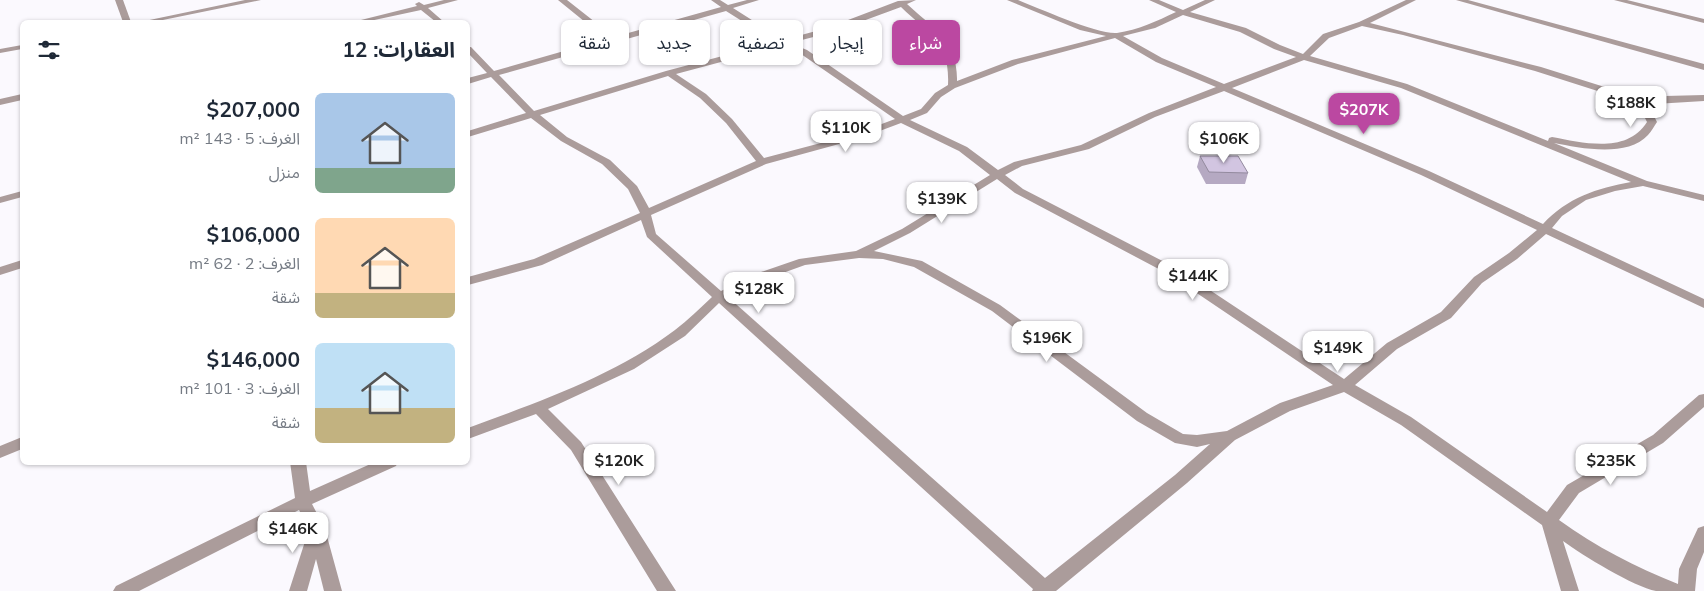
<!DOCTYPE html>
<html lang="ar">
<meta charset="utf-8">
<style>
:root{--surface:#fff;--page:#f2f2f3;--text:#1f2937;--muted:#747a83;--accent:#bb48a1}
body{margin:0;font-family:Mulish,"Noto Sans Arabic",sans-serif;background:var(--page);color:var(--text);direction:rtl;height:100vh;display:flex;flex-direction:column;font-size:19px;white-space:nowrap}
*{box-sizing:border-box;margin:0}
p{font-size:16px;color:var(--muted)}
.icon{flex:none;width:28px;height:28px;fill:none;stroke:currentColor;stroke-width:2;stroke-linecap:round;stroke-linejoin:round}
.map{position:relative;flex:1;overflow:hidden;direction:ltr}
.sheet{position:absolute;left:20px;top:20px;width:450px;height:445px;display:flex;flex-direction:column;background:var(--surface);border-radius:8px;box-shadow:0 1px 4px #0004;direction:rtl}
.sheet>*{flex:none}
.banner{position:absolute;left:485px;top:20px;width:475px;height:45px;direction:rtl;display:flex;gap:10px}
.price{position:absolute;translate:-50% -42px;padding:0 11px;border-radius:10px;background:#fff;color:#222;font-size:16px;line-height:32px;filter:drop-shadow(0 1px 2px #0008)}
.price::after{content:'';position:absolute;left:50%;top:30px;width:15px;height:11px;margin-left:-8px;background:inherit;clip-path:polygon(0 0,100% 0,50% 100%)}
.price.current{background:var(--accent);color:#fff}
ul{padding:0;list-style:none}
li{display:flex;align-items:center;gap:15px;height:125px;padding:0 15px}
li span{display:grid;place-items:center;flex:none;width:140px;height:100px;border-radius:8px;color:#555}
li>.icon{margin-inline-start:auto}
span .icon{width:60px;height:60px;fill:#fffc;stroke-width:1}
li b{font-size:21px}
h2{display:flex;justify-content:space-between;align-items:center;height:60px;padding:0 15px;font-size:21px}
.tag{padding:0 18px;border-radius:8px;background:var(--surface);box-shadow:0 1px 4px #0004;font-size:18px;line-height:45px}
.tag.current{background:var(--accent);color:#fff}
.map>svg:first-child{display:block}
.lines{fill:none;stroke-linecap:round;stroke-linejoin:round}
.minor{fill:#ab9c9b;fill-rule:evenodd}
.wall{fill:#b5a9c2}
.building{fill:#d2c5e1;stroke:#938a9e}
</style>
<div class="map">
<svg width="1704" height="591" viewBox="0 0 1704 591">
<rect width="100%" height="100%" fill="#fbf9fe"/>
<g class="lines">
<g class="minor">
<polygon points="115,0 123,0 131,22 123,22"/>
<polygon points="245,0 261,0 153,22 140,22"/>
<polygon points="444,0 458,0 428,8 444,22 436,22 421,10 365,22 353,22 417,6 415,4 419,2 424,5"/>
<path d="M558,0H567L614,37L721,7L711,0H720L728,5L747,0H759L733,8L783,40L827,28L898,1L916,0L907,4C933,28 958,42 957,81L1012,60L1106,36L1080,30L1007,0H1018C1038,8 1099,35 1117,33C1138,30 1157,21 1176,12L1149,0H1159L1183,10L1205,0H1215L1190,12L1246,28L1280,45L1303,54L1323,34L1359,22L1406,0H1416L1370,23L1541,67L1611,89L1665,96L1704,95V101L1655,104L1652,112L1657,122C1654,126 1652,131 1648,135C1627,158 1580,148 1554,143L1647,181L1704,195V201L1643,186L1615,191L1586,200L1562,216L1552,228L1704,299V308L1546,234L1517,259L1482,283L1451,318L1397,349L1355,385L1411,417L1547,512L1567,485L1653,435L1699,395L1704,394V407L1663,443L1579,493L1559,520C1596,547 1636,567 1678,584L1679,569L1698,528L1704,526V552L1697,569L1695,591C1683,591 1668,591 1656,591C1634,587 1582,555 1563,541L1579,591H1561L1542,525L1401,425L1344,392L1290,411L1235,440L1187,483L1056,591H1032L1033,589L719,303L685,336L634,369L548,409L581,442L676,591H657L571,450L536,414L468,439V428C538,402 614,376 675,330C688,320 700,308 712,297L647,237L641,220L542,265L468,285V277L534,259L640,213L628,189L602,164L561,141L531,118L468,137V131L526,113L491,77L468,84V78L487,73L468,53V47H471L494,71L606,39ZM901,7C929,34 950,41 948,85L935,93L921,109L903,116L807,50L790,43L833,32ZM726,11L775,42L666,71L534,111L499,75ZM1183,15L1240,32L1274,49L1296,57L1224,84L1162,58L1123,36L1155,28ZM1362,26L1403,35L1535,71L1607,94L1649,100L1642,112L1647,122C1627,154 1584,143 1552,137L1549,138L1548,141L1407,84L1310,56L1329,38ZM1115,38L1156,62L1216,87L1149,113L1081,145L1014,162L998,170L967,147L910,120L927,113L941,97L955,88L1018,64ZM781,46L801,54L895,119L855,134L764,158L732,119L706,94L676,74ZM1304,60L1401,88L1631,182C1597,188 1567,198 1543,224L1429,171L1232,88ZM668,76L700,98L726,123L756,161L649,208L637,186L610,160L567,137L540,115ZM1224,91L1421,175L1537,230L1509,253L1474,277L1441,312L1387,343L1344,379L1178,269L1023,189L1005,175L1022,166L1089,149L1155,117ZM901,123L959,151L990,175L902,229L856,251L799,259L761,272L721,291L656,234L651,215L766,164L861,138ZM997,179L1015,193L1170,275L1333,385L1280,403L1227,431L1197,435L1183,434L1147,413L1000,305L922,261L874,251L910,233ZM859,258L883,259L914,267L992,311L1137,421L1175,443L1197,447L1210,444L1175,475L1045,578L728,297L769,278L805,265Z"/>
<polygon points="1456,0 1468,0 1704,64 1704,70"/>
<polygon points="1614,0 1627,0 1704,19 1704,23"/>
<polygon points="22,45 22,49 0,53 0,49"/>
<polygon points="22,94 22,100 0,105 0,99"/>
<polygon points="22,191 22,197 0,203 0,197"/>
<polygon points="22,260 22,268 0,275 0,267"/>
<polygon points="22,437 22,449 0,458 0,446"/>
<polygon points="290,462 306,462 310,491 375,462 398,462 396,466 312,504 325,529 342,591 324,591 316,559 307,591 289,591 309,529 299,510 139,591 113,591 116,586 295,498"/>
</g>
</g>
<polygon class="wall" points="1200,156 1248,173 1245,184 1206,184 1197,167"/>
<polygon class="building" points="1200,156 1238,156 1248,173 1209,172"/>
</svg>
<b class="price" style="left:1631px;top:128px">$188K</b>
<b class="price current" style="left:1364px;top:135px">$207K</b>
<b class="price" style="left:846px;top:153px">$110K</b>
<b class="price" style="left:1224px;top:164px">$106K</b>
<b class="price" style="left:942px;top:224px">$139K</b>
<b class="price" style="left:1193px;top:301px">$144K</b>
<b class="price" style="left:759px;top:314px">$128K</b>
<b class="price" style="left:1047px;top:363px">$196K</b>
<b class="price" style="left:1338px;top:373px">$149K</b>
<b class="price" style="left:619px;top:486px">$120K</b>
<b class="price" style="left:1611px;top:486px">$235K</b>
<b class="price" style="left:293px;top:554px">$146K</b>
<div class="banner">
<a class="tag current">شراء</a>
<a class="tag">إيجار</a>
<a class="tag">تصفية</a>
<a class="tag">جديد</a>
<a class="tag">شقة</a>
</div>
<section class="sheet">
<h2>العقارات: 12<svg class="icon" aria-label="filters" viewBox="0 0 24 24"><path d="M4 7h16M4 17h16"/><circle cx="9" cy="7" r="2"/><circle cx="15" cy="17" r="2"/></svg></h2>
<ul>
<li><span style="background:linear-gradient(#a9c7e8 75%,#7fa58c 0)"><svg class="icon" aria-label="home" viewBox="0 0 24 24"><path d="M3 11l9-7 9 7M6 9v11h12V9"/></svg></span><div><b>$207,000</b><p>الغرف: 5 · 143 m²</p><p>منزل</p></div></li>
<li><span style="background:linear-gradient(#ffd9b3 75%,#c2b280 0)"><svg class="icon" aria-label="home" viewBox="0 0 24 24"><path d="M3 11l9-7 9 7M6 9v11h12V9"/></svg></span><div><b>$106,000</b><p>الغرف: 2 · 62 m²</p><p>شقة</p></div></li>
<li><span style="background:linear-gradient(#bfe0f5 65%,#c2b280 0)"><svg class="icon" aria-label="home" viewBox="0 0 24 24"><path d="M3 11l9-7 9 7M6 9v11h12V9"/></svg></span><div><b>$146,000</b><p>الغرف: 3 · 101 m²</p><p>شقة</p></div></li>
</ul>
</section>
</div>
